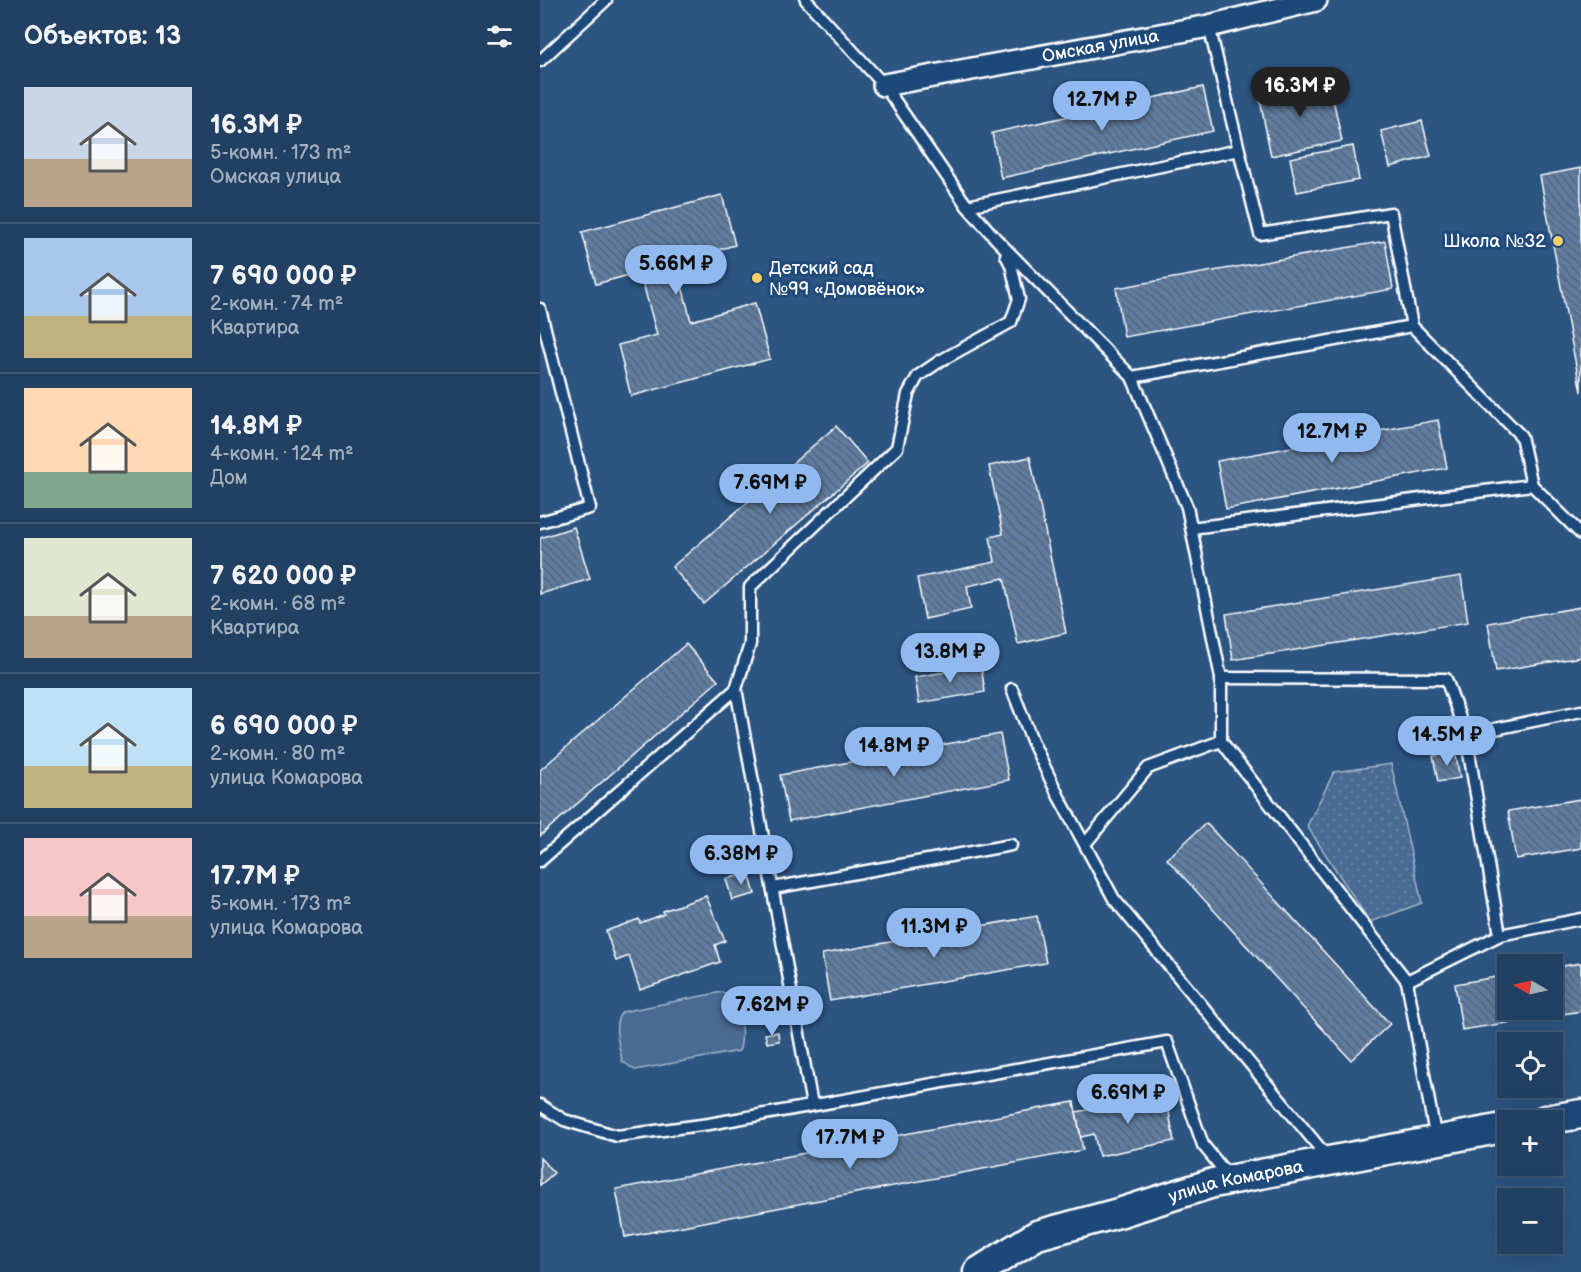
<!DOCTYPE html>
<html lang="ru">
<meta charset="utf-8">
<style>
:root{--surface:#214062;--page:#2d4b6b;--text:#f1f3f6;--muted:#a2afbe;--line:#3e5977;--accent:#90b9f0}
body{margin:0;font-family:"Balsamiq Sans",sans-serif;background:var(--page);color:var(--text);height:100vh;display:flex;flex-direction:column;font-size:22px;white-space:nowrap}
*{box-sizing:border-box;margin:0}
p{font-size:20px;color:var(--muted)}
.icon{flex:none;width:33px;height:33px;fill:none;stroke:currentColor;stroke-width:2;stroke-linecap:round;stroke-linejoin:round}
.map{position:relative;flex:1;overflow:hidden}
.side{display:flex;flex-direction:column;background:var(--surface);width:540px}
.side>*{flex:none}
.needle{width:39px;rotate:279deg}
.controls{position:absolute;left:957px;top:954px;display:grid;gap:12px}
.controls a{display:grid;place-items:center;width:66px;height:66px;border-radius:0px;background:var(--surface);box-shadow:0 6px 24px #0002,0 0 0 2px var(--line);font-size:30px}
.price{position:absolute;translate:-50% -51px;padding:0 14px;border-radius:21px;background:var(--accent);color:#111;font-size:20px;line-height:39px;filter:drop-shadow(0 2px 3px #0008)}
.price::after{content:'';position:absolute;left:50%;top:36px;width:18px;height:14px;margin-left:-9px;background:inherit;clip-path:polygon(0 0,100% 0,50% 100%)}
.price.on{background:#222;color:#fff}
ul{padding:0;list-style:none}
li{display:flex;align-items:center;gap:18px;height:150px;padding:0 24px}
li+li{border-top:2px solid var(--line)}
li span{display:grid;place-items:center;flex:none;width:168px;height:120px;border-radius:0px;color:#555}
li>.icon{margin-inline-start:auto}
span .icon{width:72px;height:72px;fill:#fffc;stroke-width:1}
li b{font-size:26px}
h2{display:flex;justify-content:space-between;align-items:center;height:72px;padding:0 24px;font-size:26px}
main{display:flex;flex:1;min-height:0}
.map>svg:first-child{display:block}
.grass{fill:#486b92;stroke:#a4b5c8;stroke-width:1.5}
.park{fill:url(#park-dots);stroke:#a4b5c8;stroke-width:1.5}
.building{fill:url(#building-back-hatch);stroke:#fff;stroke-width:1.5}
.lines{fill:none;stroke-linecap:round;stroke-linejoin:round}
.lane-casing{stroke:#fff;stroke-width:15}
.street-casing{stroke:#fff;stroke-width:26}
.secondary-casing{stroke:#fff;stroke-width:33}
.lane{stroke:#1f4a7a;stroke-width:10}
.street{stroke:#1f4a7a;stroke-width:21}
.secondary{stroke:#1f4a7a;stroke-width:28}
.poi-dot{fill:#ffd166;stroke:#1f4a7a;stroke-width:2}
.labels{text-anchor:middle;stroke-width:6;stroke-linejoin:round;paint-order:stroke}
.street-label{font-size:18px;fill:#fff;stroke:#1f4a7a}
.poi-label{font-size:18px;fill:#fff;stroke:#1f4a7a;text-anchor:end}
</style>
<main>
<section class="side">
<h2>Объектов: 13<svg class="icon" aria-label="filters" viewBox="0 0 24 24"><path d="M4 7h16M4 17h16"/><circle cx="9" cy="7" r="2"/><circle cx="15" cy="17" r="2"/></svg></h2>
<ul>
<li><span style="background:linear-gradient(#c9d6e8 60%,#b9a48a 0)"><svg class="icon" aria-label="home" viewBox="0 0 24 24"><path d="M3 11l9-7 9 7M6 9v11h12V9"/></svg></span><div><b>16.3M ₽</b><p>5-комн. · 173 m²</p><p>Омская улица</p></div></li>
<li><span style="background:linear-gradient(#a9c7e8 65%,#c2b280 0)"><svg class="icon" aria-label="home" viewBox="0 0 24 24"><path d="M3 11l9-7 9 7M6 9v11h12V9"/></svg></span><div><b>7 690 000 ₽</b><p>2-комн. · 74 m²</p><p>Квартира</p></div></li>
<li><span style="background:linear-gradient(#ffd9b3 70%,#7fa58c 0)"><svg class="icon" aria-label="home" viewBox="0 0 24 24"><path d="M3 11l9-7 9 7M6 9v11h12V9"/></svg></span><div><b>14.8M ₽</b><p>4-комн. · 124 m²</p><p>Дом</p></div></li>
<li><span style="background:linear-gradient(#dfe7d0 65%,#b9a48a 0)"><svg class="icon" aria-label="home" viewBox="0 0 24 24"><path d="M3 11l9-7 9 7M6 9v11h12V9"/></svg></span><div><b>7 620 000 ₽</b><p>2-комн. · 68 m²</p><p>Квартира</p></div></li>
<li><span style="background:linear-gradient(#bfe0f5 65%,#c2b280 0)"><svg class="icon" aria-label="home" viewBox="0 0 24 24"><path d="M3 11l9-7 9 7M6 9v11h12V9"/></svg></span><div><b>6 690 000 ₽</b><p>2-комн. · 80 m²</p><p>улица Комарова</p></div></li>
<li><span style="background:linear-gradient(#f6c9c9 65%,#b9a48a 0)"><svg class="icon" aria-label="home" viewBox="0 0 24 24"><path d="M3 11l9-7 9 7M6 9v11h12V9"/></svg></span><div><b>17.7M ₽</b><p>5-комн. · 173 m²</p><p>улица Комарова</p></div></li>
</ul>
</section>
<div class="map">
<svg width="1041" height="1272" viewBox="0 0 1041 1272">
<defs>
<pattern id="park-dots" width="8" height="8" patternUnits="userSpaceOnUse" patternTransform="scale(1.5)"><rect width="8" height="8" fill="#486b92"/><path d="M2 2h.1M6 6h.1" fill="none" stroke="#6381a2" stroke-width="1.8" stroke-linecap="round"/></pattern>
<pattern id="building-back-hatch" width="6" height="6" patternUnits="userSpaceOnUse" patternTransform="scale(1.5)"><rect width="6" height="6" fill="#5e7c9f"/><path d="M-1 5l2 2M0 0l6 6M5-1l2 2" fill="none" stroke="#56667a"/></pattern>
</defs>
<rect width="100%" height="100%" fill="#2c5582"/>
<filter id="ink" filterUnits="userSpaceOnUse"><feTurbulence type="fractalNoise" baseFrequency=".0167" numOctaves="2"/><feDisplacementMap in="SourceGraphic" scale="12" xChannelSelector="R" yChannelSelector="G"/><feConvolveMatrix kernelMatrix="1 2 1 2 8 2 1 2 1" color-interpolation-filters="sRGB"/></filter>
<g filter="url(#ink)">
<path class="grass" d="M182,992C185,993 189,994 191,995C201,1004 204,1040 199,1051L95,1070L82,1061C80,1046 71,1025 82,1012Z"/>
<polygon class="park" points="851,764 882,903 830,922 767,826 794,772"/>
<g class="building">
<polygon points="789,80 802,141 731,156 719,95"/>
<polygon points="663,87 673,131 461,178 452,133"/>
<polygon points="882,121 891,156 850,167 841,131"/>
<polygon points="813,146 819,180 757,192 750,158"/>
<polygon points="1041,168 1041,392 1000,176"/>
<polygon points="182,195 195,245 136,262 151,321 215,303 230,359 91,396 78,345 117,335 100,272 56,284 42,232"/>
<polygon points="845,241 853,289 584,337 576,288"/>
<polygon points="898,420 907,468 686,509 677,461"/>
<polygon points="296,426 328,463 164,604 132,567"/>
<polygon points="490,457 526,633 478,644 464,578 427,586 431,609 385,619 377,578 455,562 450,537 463,534 449,466"/>
<polygon points="34,527 50,579 0,594 0,538"/>
<polygon points="921,576 928,622 693,660 686,614"/>
<polygon points="1041,607 1041,657 956,671 948,623"/>
<polygon points="146,644 178,681 0,836 0,770"/>
<polygon points="441,666 445,692 379,703 375,677"/>
<polygon points="460,734 469,780 249,821 240,775"/>
<polygon points="915,751 920,778 898,782 893,756"/>
<polygon points="1041,799 1041,848 976,859 968,811"/>
<polygon points="666,823 850,1024 811,1060 627,859"/>
<polygon points="209,873 215,894 192,900 186,879"/>
<polygon points="166,896 185,941 175,945 180,962 100,990 89,956 76,961 66,931 99,919 100,923 124,914 123,911"/>
<polygon points="497,916 506,963 290,1001 282,954"/>
<polygon points="1041,963 1041,1011 922,1030 915,984 968,975 968,1010 1012,1010 1012,968"/>
<polygon points="238,1032 239,1041 227,1043 225,1034"/>
<polygon points="626,1095 634,1141 559,1156 554,1134 541,1137 536,1112"/>
<polygon points="534,1102 543,1150 85,1237 76,1189"/>
<polygon points="0,1158 14,1173 0,1185"/>
</g>
<g class="lines">
<g class="lane-casing">
<g id="lane">
<polyline points="266,0 344,85 427,206 456,239 592,377 647,507 681,678 681,741 867,981 896,1140"/>
<polyline points="0,61 66,0"/>
<polyline points="699,150 720,234 851,213 872,326 981,436 992,485 1041,534"/>
<polyline points="427,206 699,150 669,26"/>
<polyline points="0,309 50,508 0,522"/>
<polyline points="592,377 872,326"/>
<polyline points="651,528 992,485"/>
<polyline points="681,678 906,679 926,735 1041,711"/>
<polyline points="196,689 272,1105"/>
<polyline points="472,689 493,743 519,797 574,899 788,1158"/>
<polyline points="545,844 608,768 681,741"/>
<polyline points="0,861 196,689 210,644 210,587 357,448 368,394 378,376 400,361 471,322 479,299 471,265 466,255"/>
<polyline points="233,888 471,845"/>
<polyline points="960,935 1041,919"/>
<polyline points="867,981 960,935 926,735"/>
<polyline points="0,1105 24,1120 77,1136 169,1124 627,1042 663,1145 689,1177"/>
</g>
</g>
<g class="street-casing">
<g id="street">
<path id="s1" d="M344,85L669,26L776,0"/>
</g>
</g>
<g class="secondary-casing">
<g id="secondary">
<polyline points="1005,1120 1041,1114"/>
<path id="s2" d="M438,1272L497,1235L582,1212L673,1183L968,1127"/>
</g>
</g>
<use href="#lane" class="lane"/>
<use href="#street" class="street"/>
<use href="#secondary" class="secondary"/>
</g>
</g>
<g class="poi-dot">
<circle cx="1018" cy="241" r="6"/>
<circle cx="217" cy="278" r="6"/>
</g>
<g class="labels">
<g class="street-label">
<text dy="6" stroke="none"><textPath href="#s1" startOffset="220">Омская улица</textPath></text>
<text dy="6" stroke="none"><textPath href="#s2" startOffset="276">улица Комарова</textPath></text>
</g>
<g class="poi-label">
<text x="1006" y="247">Школа №32</text>
<text x="229" y="274" text-anchor="start">Детский сад<tspan x="229" dy="21">№99 «Домовёнок»</tspan></text>
</g>
</g>
</svg>
<div class="controls">
<a><svg class="needle" viewBox="-14 -14 28 28"><path d="M0-13l5 13h-10z" fill="#e53935"/><path d="M0 13l5-13h-10z" fill="#a2afbe"/></svg></a>
<a><svg class="icon" aria-label="locate" viewBox="0 0 24 24"><circle cx="12" cy="12" r="6"/><path d="M12 2v4M12 18v4M2 12h4M18 12h4"/></svg></a>
<a>+</a>
<a>−</a>
</div>
<b class="price on" style="left:760px;top:118px">16.3M ₽</b>
<b class="price" style="left:562px;top:132px">12.7M ₽</b>
<b class="price" style="left:136px;top:296px">5.66M ₽</b>
<b class="price" style="left:792px;top:464px">12.7M ₽</b>
<b class="price" style="left:230px;top:515px">7.69M ₽</b>
<b class="price" style="left:410px;top:684px">13.8M ₽</b>
<b class="price" style="left:907px;top:767px">14.5M ₽</b>
<b class="price" style="left:354px;top:778px">14.8M ₽</b>
<b class="price" style="left:201px;top:886px">6.38M ₽</b>
<b class="price" style="left:394px;top:959px">11.3M ₽</b>
<b class="price" style="left:232px;top:1037px">7.62M ₽</b>
<b class="price" style="left:588px;top:1125px">6.69M ₽</b>
<b class="price" style="left:310px;top:1170px">17.7M ₽</b>
</div>
</main>
